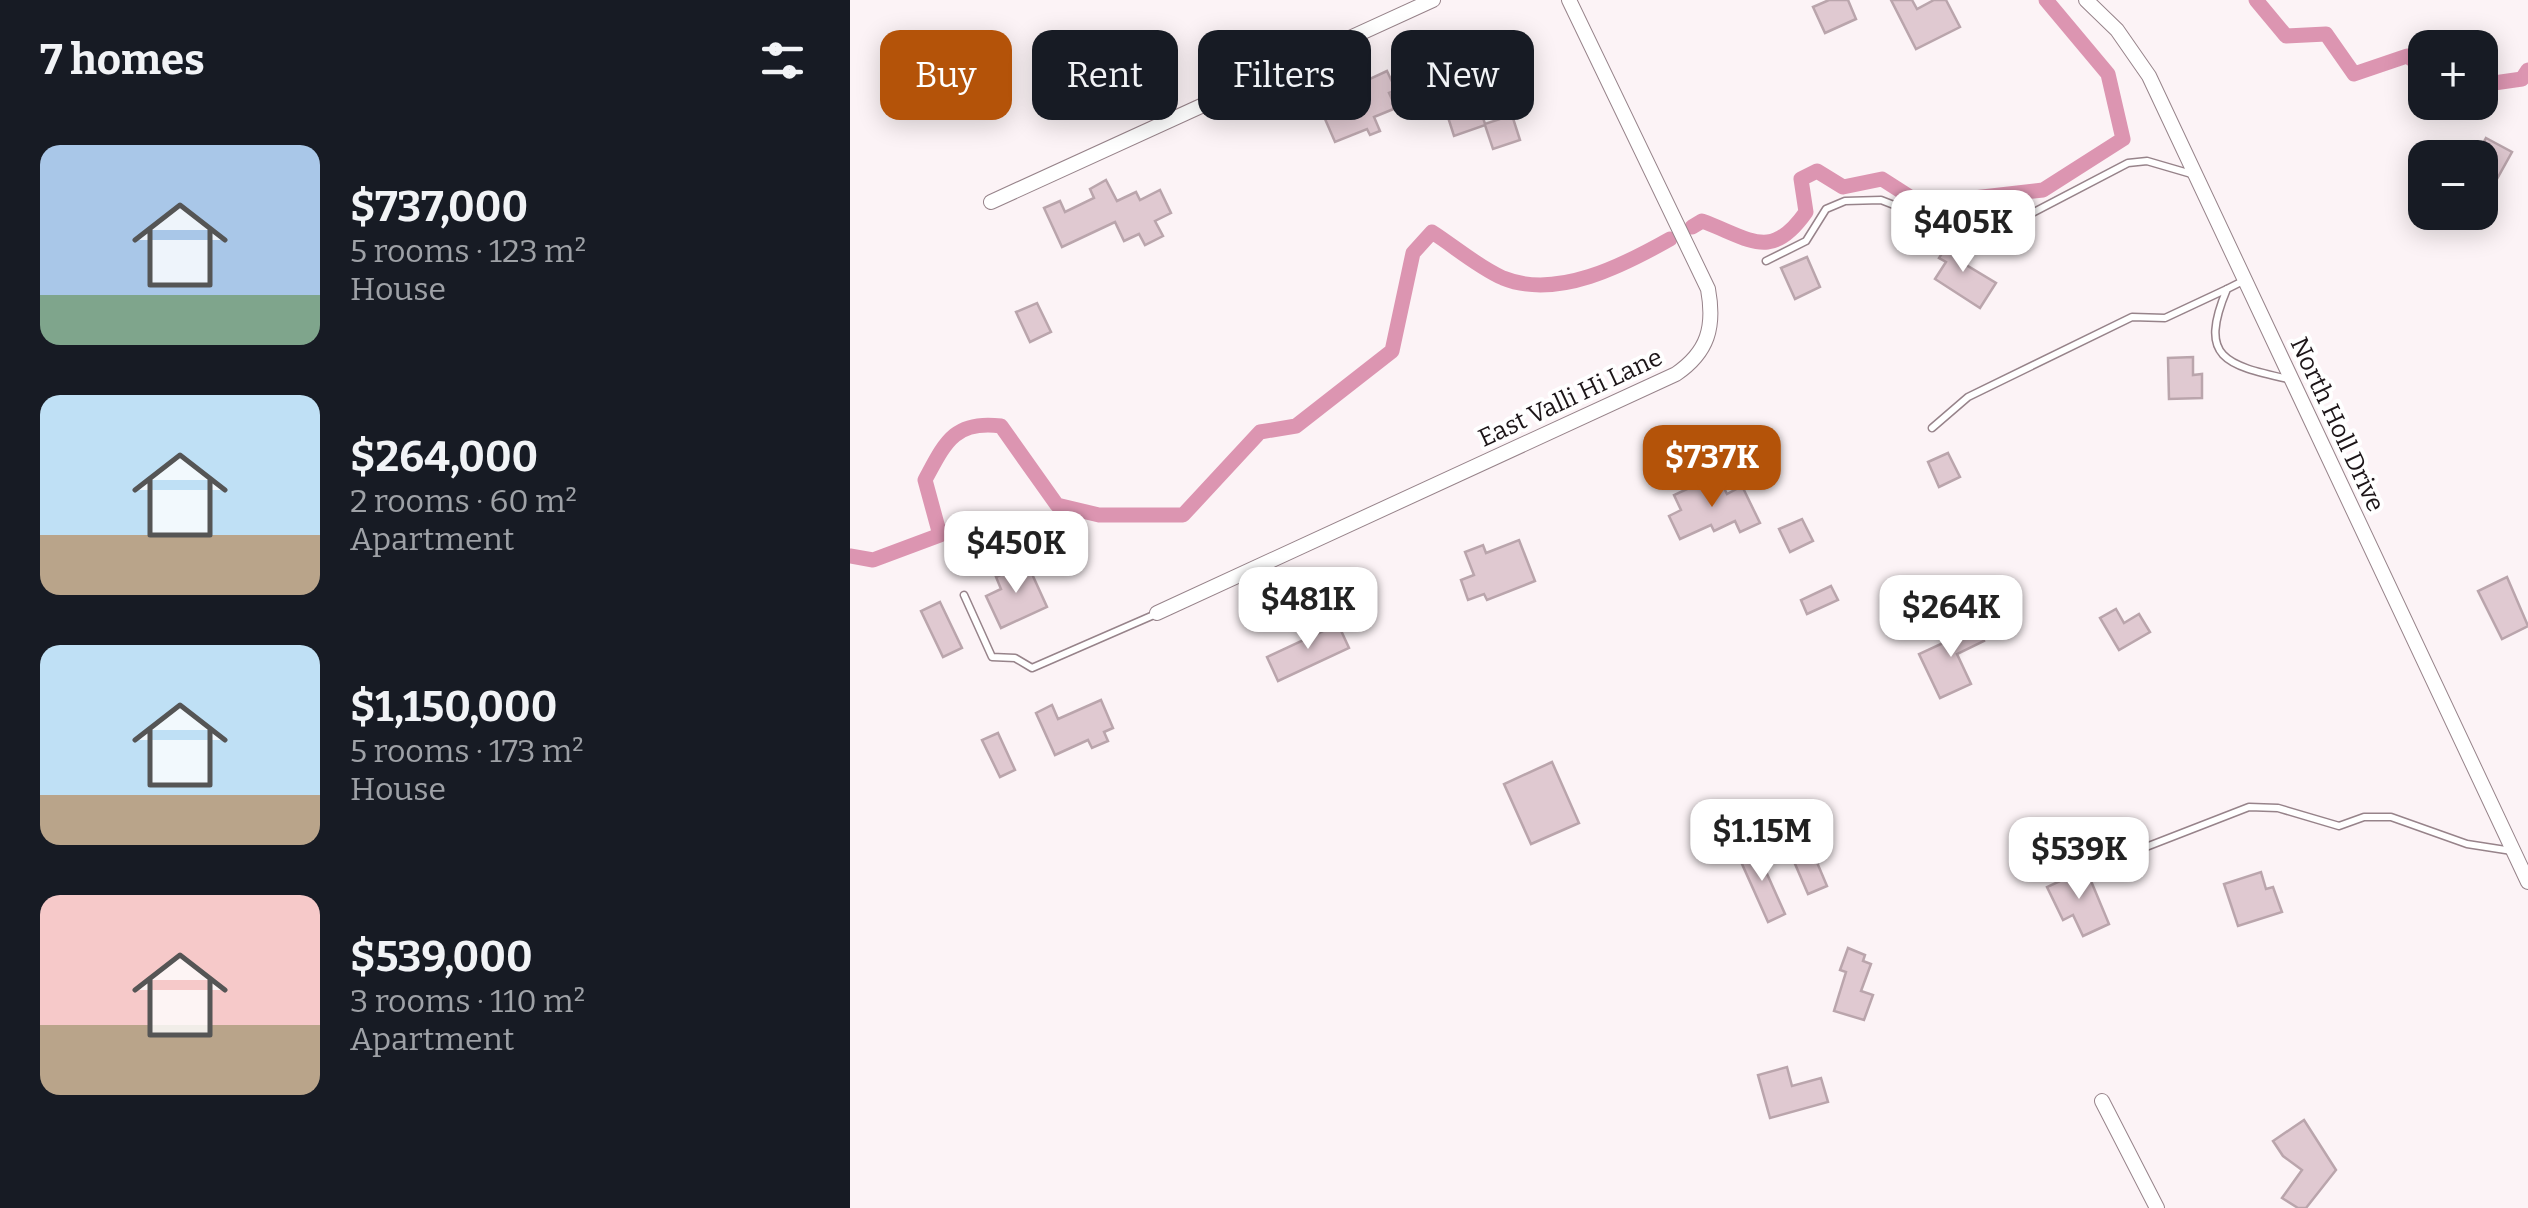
<!DOCTYPE html>
<meta charset="utf-8">
<style>
:root{--surface:#171b24;--page:#242831;--text:#f1f3f6;--muted:#9ea1a6;--accent:#b45309}
body{margin:0;font-family:Bitter,serif;background:var(--page);color:var(--text);height:100vh;display:flex;flex-direction:column;font-size:38px;white-space:nowrap}
*{box-sizing:border-box;margin:0}
p{font-size:32px;color:var(--muted)}
.icon{flex:none;width:55px;height:55px;fill:none;stroke:currentColor;stroke-width:2;stroke-linecap:round;stroke-linejoin:round}
.map{position:relative;flex:1;overflow:hidden}
.sheet{display:flex;flex-direction:column;background:var(--surface);width:850px}
.sheet>*{flex:none}
.top-card{position:absolute;left:30px;top:30px;width:950px;height:90px;display:flex;gap:20px}
.buttons{position:absolute;left:1558px;top:30px;display:grid;gap:20px}
.buttons a{display:grid;place-items:center;width:90px;height:90px;border-radius:20px;background:var(--surface);box-shadow:0 5px 25px #0003;font-size:50px}
.price{position:absolute;translate:-50% -85px;padding:0 22px;border-radius:20px;background:#fff;color:#222;font-size:32px;line-height:65px;filter:drop-shadow(0 2px 5px #0008)}
.price::after{content:'';position:absolute;left:50%;top:60px;width:30px;height:22px;margin-left:-15px;background:inherit;clip-path:polygon(0 0,100% 0,50% 100%)}
.price.selected{background:var(--accent);color:#fff}
ul{padding:0;list-style:none}
li{display:flex;align-items:center;gap:30px;height:250px;padding:0 40px}
li span{display:grid;place-items:center;flex:none;width:280px;height:200px;border-radius:20px;color:#555}
li>.icon{margin-inline-start:auto}
span .icon{width:120px;height:120px;fill:#fffc;stroke-width:1}
li b{font-size:42px}
h2{display:flex;justify-content:space-between;align-items:center;height:120px;padding:0 40px;font-size:42px}
.pill{padding:0 35px;border-radius:20px;background:var(--surface);box-shadow:0 5px 25px #0003;font-size:35px;line-height:90px}
.pill.selected{background:var(--accent);color:#fff}
main{display:flex;flex:1;min-height:0}
.map>svg:first-child{display:block}
.lines{fill:none;stroke-linecap:round;stroke-linejoin:round}
.canal{stroke:#dc95b1;stroke-width:15}
.building{fill:#e0c9d1;stroke:#baa5ac;stroke-width:2.5}
.service-casing{stroke:#97838a;stroke-width:9}
.minor-casing{stroke:#97838a;stroke-width:16}
.service{stroke:#fff;stroke-width:6}
.minor{stroke:#fff;stroke-width:14}
.labels{text-anchor:middle;stroke-width:8;stroke-linejoin:round;paint-order:stroke}
.street-label{font-size:25px;fill:#1c1518;stroke:#fff}
</style>
<main>
<section class="sheet">
<h2>7 homes<svg class="icon" aria-label="filters" viewBox="0 0 24 24"><path d="M4 7h16M4 17h16"/><circle cx="9" cy="7" r="2"/><circle cx="15" cy="17" r="2"/></svg></h2>
<ul>
<li><span style="background:linear-gradient(#a9c7e8 75%,#7fa58c 0)"><svg class="icon" aria-label="home" viewBox="0 0 24 24"><path d="M3 11l9-7 9 7M6 9v11h12V9"/></svg></span><div><b>$737,000</b><p>5 rooms · 123 m²</p><p>House</p></div></li>
<li><span style="background:linear-gradient(#bfe0f5 70%,#b9a48a 0)"><svg class="icon" aria-label="home" viewBox="0 0 24 24"><path d="M3 11l9-7 9 7M6 9v11h12V9"/></svg></span><div><b>$264,000</b><p>2 rooms · 60 m²</p><p>Apartment</p></div></li>
<li><span style="background:linear-gradient(#bfe0f5 75%,#b9a48a 0)"><svg class="icon" aria-label="home" viewBox="0 0 24 24"><path d="M3 11l9-7 9 7M6 9v11h12V9"/></svg></span><div><b>$1,150,000</b><p>5 rooms · 173 m²</p><p>House</p></div></li>
<li><span style="background:linear-gradient(#f6c9c9 65%,#b9a48a 0)"><svg class="icon" aria-label="home" viewBox="0 0 24 24"><path d="M3 11l9-7 9 7M6 9v11h12V9"/></svg></span><div><b>$539,000</b><p>3 rooms · 110 m²</p><p>Apartment</p></div></li>
</ul>
</section>
<div class="map">
<svg width="1678" height="1208" viewBox="0 0 1678 1208">
<rect width="100%" height="100%" fill="#fcf3f6"/>
<g class="lines">
<g class="canal">
<polyline points="1406,0 1436,36 1476,34 1504,74 1557,56 1575,68"/>
<polyline points="1630,85 1672,79 1678,70"/>
<path d="M842,227L852,221C901,239 921,262 956,212L951,179L967,171L993,187L1032,179L1071,204L1193,190L1273,139L1258,74L1196,0"/>
<path d="M0,556L23,560L90,535L75,480C95,443 104,420 151,426L207,505L249,515H333L410,432L446,426L542,351L563,253L582,232C604,246 628,267 653,278C707,300 774,265 820,239"/>
</g>
</g>
<g class="building">
<polygon points="979,0 998,0 1006,19 975,33 963,7"/>
<polygon points="1041,0 1062,0 1067,9 1084,0 1096,0 1110,27 1066,49"/>
<polygon points="537,71 546,90 539,93 546,108 524,117 530,131 520,135 517,129 485,142 472,112 517,91 513,82"/>
<polygon points="627,100 635,124 662,115 670,140 643,149 635,125 604,136 596,111"/>
<polygon points="1636,138 1662,152 1638,195 1630,191 1630,158 1625,158"/>
<polygon points="256,180 267,201 286,192 290,200 310,190 321,213 305,221 313,236 295,245 289,234 274,241 265,222 212,247 194,208 210,201 215,212 244,198 240,189"/>
<polygon points="1103,237 1122,249 1113,263 1146,283 1130,308 1085,279 1096,262 1089,258"/>
<polygon points="957,257 970,287 945,299 931,268"/>
<polygon points="187,303 201,332 180,342 166,312"/>
<polygon points="1343,357 1343,375 1352,374 1352,398 1319,399 1318,358"/>
<polygon points="1098,453 1110,477 1089,487 1078,462"/>
<polygon points="871,482 877,494 892,486 910,523 890,532 885,521 864,531 861,525 830,539 819,516 831,510 824,495 850,483 853,491"/>
<polygon points="952,519 963,541 940,552 929,529"/>
<polygon points="669,540 685,581 637,600 634,594 618,600 611,580 624,575 615,552 633,545 636,553"/>
<polygon points="177,563 197,607 151,628 136,596 151,589 146,577"/>
<polygon points="1657,577 1678,626 1652,639 1628,591"/>
<polygon points="981,586 988,600 957,614 951,600"/>
<polygon points="90,602 112,648 93,657 71,611"/>
<polygon points="1266,609 1274,623 1289,614 1300,632 1269,650 1250,618"/>
<polygon points="1124,620 1134,641 1107,654 1121,684 1090,698 1069,654 1104,638 1101,631"/>
<polygon points="488,624 499,648 428,681 417,657"/>
<polygon points="251,700 263,728 254,732 258,741 242,748 238,740 205,755 186,713 202,705 208,719"/>
<polygon points="148,733 165,770 150,777 132,740"/>
<polygon points="702,762 729,823 681,844 654,784"/>
<polygon points="952,827 977,886 958,894 933,836"/>
<polygon points="905,847 935,914 918,922 888,855"/>
<polygon points="1236,869 1259,924 1233,936 1223,915 1213,920 1197,887"/>
<polygon points="1411,872 1416,889 1423,887 1432,912 1388,926 1374,884"/>
<polygon points="998,948 1015,955 1013,961 1021,964 1011,991 1023,995 1014,1020 984,1011 996,972 990,970"/>
<polygon points="937,1067 942,1086 971,1078 978,1102 920,1118 908,1075"/>
<polygon points="1454,1120 1486,1170 1456,1208 1448,1208 1432,1198 1452,1170 1433,1156 1423,1141"/>
</g>
<g class="lines">
<g class="service-casing">
<g id="service">
<polyline points="916,261 956,241 976,209 995,201 1031,200 1085,221 1169,220 1278,163 1297,161 1345,175"/>
<path d="M1395,280L1377,289C1347,360 1377,365 1442,380"/>
<polyline points="1082,428 1118,397 1282,317 1315,318 1377,289"/>
<polyline points="114,595 142,657 165,658 182,668 306,614"/>
<polyline points="1202,868 1214,855 1278,854 1399,807 1428,808 1489,826 1514,817 1541,817 1617,844 1662,851"/>
</g>
</g>
<g class="minor-casing">
<g id="minor">
<polyline points="1236,0 1267,30 1299,76 1678,882"/>
<polyline points="141,202 583,0"/>
<path d="M307,613L826,374C858,352 865,327 858,289L719,0"/>
<polyline points="1252,1101 1307,1208"/>
</g>
</g>
<use href="#service" class="service"/>
<use href="#minor" class="minor"/>
</g>
<g class="labels">
<g class="street-label">
<text transform="translate(720 397) rotate(-25)" y="9">East Valli Hi Lane</text>
<text transform="translate(1488 424) rotate(65)" y="9">North Holl Drive</text>
</g>
</g>
</svg>
<div class="buttons">
<a>+</a>
<a>−</a>
</div>
<b class="price" style="left:1113px;top:275px">$405K</b>
<b class="price selected" style="left:862px;top:510px">$737K</b>
<b class="price" style="left:166px;top:596px">$450K</b>
<b class="price" style="left:458px;top:652px">$481K</b>
<b class="price" style="left:1101px;top:660px">$264K</b>
<b class="price" style="left:912px;top:884px">$1.15M</b>
<b class="price" style="left:1229px;top:902px">$539K</b>
<div class="top-card">
<a class="pill selected">Buy</a>
<a class="pill">Rent</a>
<a class="pill">Filters</a>
<a class="pill">New</a>
</div>
</div>
</main>
